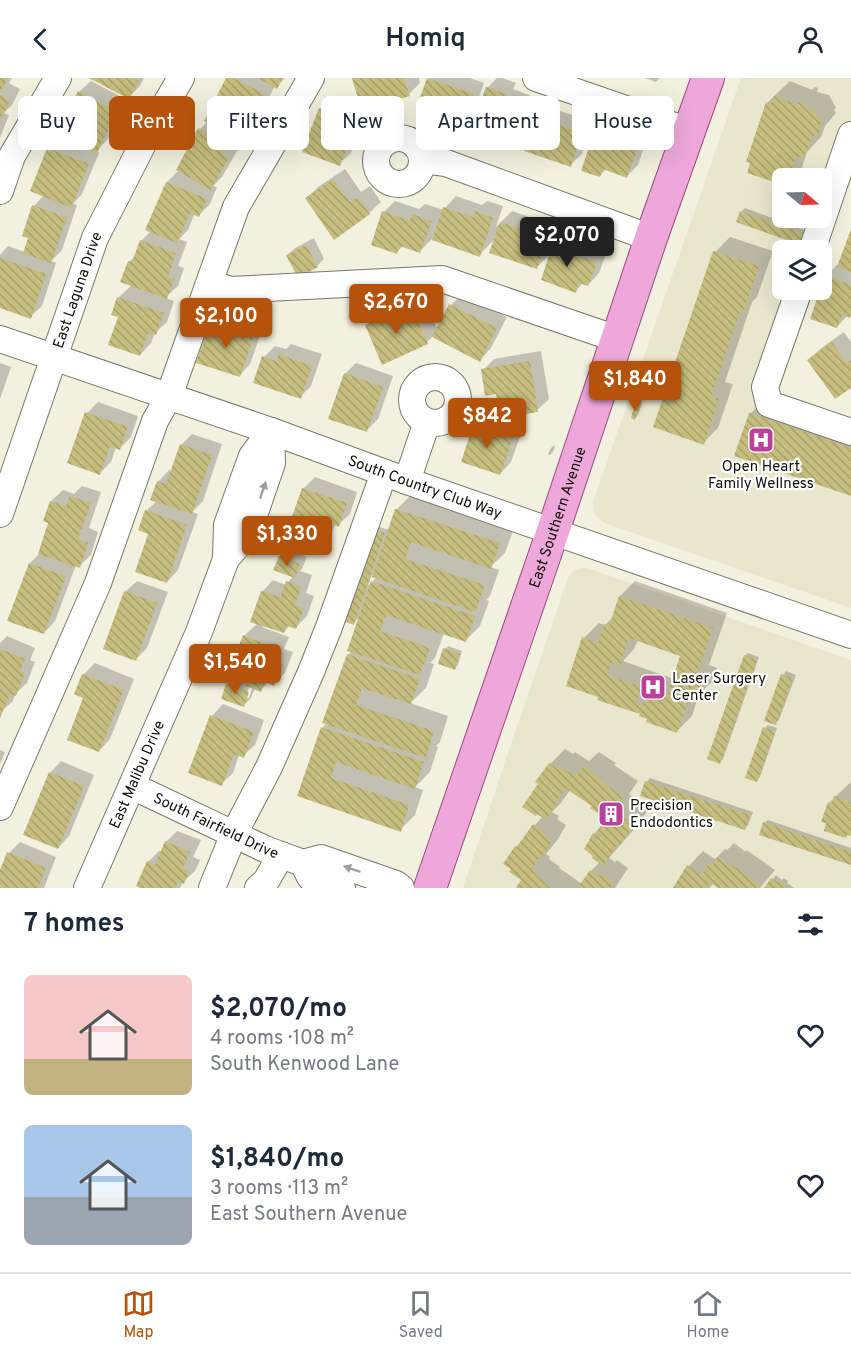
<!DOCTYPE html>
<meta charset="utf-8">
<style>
:root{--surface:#fff;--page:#f2f2f3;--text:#1f2937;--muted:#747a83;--line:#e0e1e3;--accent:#b45309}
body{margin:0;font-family:Overpass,sans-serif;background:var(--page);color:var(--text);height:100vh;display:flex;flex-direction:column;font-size:22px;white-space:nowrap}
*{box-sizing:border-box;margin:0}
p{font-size:20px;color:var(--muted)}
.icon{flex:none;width:33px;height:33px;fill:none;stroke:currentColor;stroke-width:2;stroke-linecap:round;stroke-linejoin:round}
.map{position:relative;height:810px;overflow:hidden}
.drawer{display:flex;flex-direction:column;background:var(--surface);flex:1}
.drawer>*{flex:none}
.banner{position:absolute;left:18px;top:18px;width:816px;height:54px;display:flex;gap:12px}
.needle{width:39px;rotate:109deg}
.fabs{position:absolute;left:772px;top:90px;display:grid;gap:12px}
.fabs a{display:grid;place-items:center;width:60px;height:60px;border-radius:9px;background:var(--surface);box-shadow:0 6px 24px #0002;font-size:30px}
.price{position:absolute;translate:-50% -51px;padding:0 14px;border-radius:6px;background:var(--accent);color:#fff;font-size:20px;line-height:39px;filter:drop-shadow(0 2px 3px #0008)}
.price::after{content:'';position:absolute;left:50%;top:36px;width:18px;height:14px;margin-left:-9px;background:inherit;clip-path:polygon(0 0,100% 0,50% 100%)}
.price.active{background:#222;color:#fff}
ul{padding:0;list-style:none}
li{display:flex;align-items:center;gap:18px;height:150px;padding:0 24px}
li span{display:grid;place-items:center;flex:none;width:168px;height:120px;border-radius:9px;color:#555}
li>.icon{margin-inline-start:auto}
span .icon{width:72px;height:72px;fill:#fffc;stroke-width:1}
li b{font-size:26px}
h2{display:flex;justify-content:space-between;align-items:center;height:72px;padding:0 24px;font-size:26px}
.tag{padding:0 21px;border-radius:9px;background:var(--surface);box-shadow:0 6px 24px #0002;font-size:21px;line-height:54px}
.tag.active{background:var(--accent);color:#fff}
header{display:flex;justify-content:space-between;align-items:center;height:78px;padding:0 24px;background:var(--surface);font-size:27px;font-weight:600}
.dock{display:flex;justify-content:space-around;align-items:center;height:84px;border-top:2px solid var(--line);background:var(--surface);font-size:16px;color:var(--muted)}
.dock a{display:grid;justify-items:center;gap:3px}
.dock .active{color:var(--accent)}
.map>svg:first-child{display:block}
.built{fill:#e9e6ce;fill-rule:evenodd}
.shadow{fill:#0003;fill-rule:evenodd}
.building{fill:url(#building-back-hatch);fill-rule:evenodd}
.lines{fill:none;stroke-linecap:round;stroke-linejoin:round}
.minor-casing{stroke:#797868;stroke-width:28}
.major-casing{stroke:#984c7f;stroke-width:34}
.minor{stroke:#fff;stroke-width:26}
.major{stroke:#eda7d9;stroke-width:32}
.oneway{fill:#9f9f9d}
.labels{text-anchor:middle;stroke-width:4.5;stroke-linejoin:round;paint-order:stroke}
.street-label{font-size:15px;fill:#100f09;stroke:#fff}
.poi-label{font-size:15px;fill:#100f09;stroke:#fff;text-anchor:start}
</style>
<header><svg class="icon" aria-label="back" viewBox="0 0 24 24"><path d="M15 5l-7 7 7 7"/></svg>Homiq<svg class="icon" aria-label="person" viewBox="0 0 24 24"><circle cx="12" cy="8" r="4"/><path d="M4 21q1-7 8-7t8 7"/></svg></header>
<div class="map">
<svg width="851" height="810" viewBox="0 0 851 810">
<defs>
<pattern id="building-back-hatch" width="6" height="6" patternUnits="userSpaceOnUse" patternTransform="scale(1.5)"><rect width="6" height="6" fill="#c5bd7d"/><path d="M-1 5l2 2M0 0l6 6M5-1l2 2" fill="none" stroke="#a8a16b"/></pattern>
</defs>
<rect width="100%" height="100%" fill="#f2f1df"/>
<g class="built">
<path d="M741,0H851V57L812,172H783V212H799L765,309L851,354V530L604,445L594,436L593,424ZM783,100H822V140H783Z"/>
<polygon points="581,490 587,490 851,582 851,810 463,810 514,657 569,497 575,492"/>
</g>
<g class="shadow">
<polygon points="0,0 12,0 9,5 20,11 12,27 4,35 9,37 0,60"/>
<polygon points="92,0 144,0 140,8 129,19"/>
<polygon points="228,0 285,0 276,9 275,8 268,21 257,32 250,29 242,44 234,52 238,55 232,64 240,68 222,99 213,108 217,109 210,126 199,137 195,135 188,152 179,161 187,164 178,188 184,190 178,208 165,220 174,223 167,244 155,255 151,265 140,277 120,238 113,236 119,219 132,207 129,184 137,176 141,163 151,153 167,104 179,92 200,51 208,43"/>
<polygon points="353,0 419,0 420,5 409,16 395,20 384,32 365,38 351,75 339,86 320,31 331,20 363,32"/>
<polygon points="429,0 470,0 484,5 473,35 462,46 418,30"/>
<polygon points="497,0 502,0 516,5 513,11 539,21 529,50 517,61 494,52 488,58 487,10"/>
<polygon points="645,0 660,0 656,4"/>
<polygon points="91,3 137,27 130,40 119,51 114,48 108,61 96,73 99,75 82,116 73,126 77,127 62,172 51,183 56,185 42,228 30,239 0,229 0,177 8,168 25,174 30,160 23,157 34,128 44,117 32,112 48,70 60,59 85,69 86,67 79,14"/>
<polygon points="790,3 812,12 815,9 818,10 817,14 829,17 836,30 834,32 836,35 825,48 821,59 807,74 801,92 792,100 783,100 783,106 767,25"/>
<polygon points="548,29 593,44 582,76 570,87 537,40"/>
<polygon points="609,38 650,52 638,87 627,98 606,91 599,98 598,49"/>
<polygon points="345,91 361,114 370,108 381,124 369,135 334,160 307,120 318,109"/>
<polygon points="456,118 482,127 487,123 503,128 496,149 512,133 558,149 552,167 567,151 585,158 583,164 607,173 599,195 588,207 583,205 576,213 552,174 537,189 495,161 479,177 432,161 420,173 403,168 396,174 384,134 395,123 419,131 425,126 444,132 445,130"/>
<polygon points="745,130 807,153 804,162 741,134"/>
<polygon points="851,155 851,236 848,237 837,249 812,240 826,198 837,187 840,188"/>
<polygon points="730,159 773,173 757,219 752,224 725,304 733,306 718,350 703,365 715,174"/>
<polygon points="314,160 324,181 317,188 288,177 295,170"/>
<polygon points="421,216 438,252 451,227 462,216 507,239 491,270 480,282 433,258 427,264 367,248 378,236"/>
<polygon points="223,235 244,242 248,238 265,244 250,286 239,298 211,246"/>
<polygon points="844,254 851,264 851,308 809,282 820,271"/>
<polygon points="291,266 322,276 311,308 300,319 264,279 275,268 286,271"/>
<polygon points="541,273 549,321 537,332 501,339 524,347 511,384 500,396 476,345 487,334 501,339 497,314 483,292 494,281"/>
<polygon points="0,285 11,289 0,321"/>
<polygon points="356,285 393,298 378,341 367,352 345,296"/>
<polygon points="765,321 851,350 851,417 750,336"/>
<polygon points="640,323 642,324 638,337 635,340 637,327"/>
<polygon points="98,324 138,338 131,359 120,370 116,369 111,384 100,395 87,335"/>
<polygon points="192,356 222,366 203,423 192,434 198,436 178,492 167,504 150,455 146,433 157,423 158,404 169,392 172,393 181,367"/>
<polygon points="553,368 555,368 553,374 550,377 548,377 550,371"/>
<polygon points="315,399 357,414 350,436 338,447 335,446 330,461 318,472 286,461 304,410"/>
<polygon points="82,408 101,414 89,450 98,454 91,477 79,488 76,487 55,543 44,555 30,485 39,476 50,444 45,442 51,423 63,412 74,416"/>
<path d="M411,417L514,450L505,475L490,489L499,492L490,518L486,522L489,523L480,548L465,563L444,555L435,580L430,585L434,586L426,610L410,625L448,638L440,664L436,668L438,669L430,694L415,709L423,712L415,737L400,752L299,717L322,650L327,645L348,577L352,573L360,538L353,545L376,448L389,452L396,432ZM372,497L377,499L368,508Z"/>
<path d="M287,471L307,479L302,491L300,493L312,497L306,515L314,518L307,538L296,549L290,547L284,554L263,547L262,549L289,559L284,571L293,574L285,595L274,606L268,604L261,612L255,610L251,620L244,627L227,607L235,599L249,604L255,589L244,558L258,545L262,514L273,502L286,507L293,498L280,479ZM250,606L253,607L249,620H246Z"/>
<polygon points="137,503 168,514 147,570 136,581 125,514"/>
<path d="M635,503L727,535L709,587L717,590L712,604L699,616L692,638L677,653L642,635L599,621L584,560L599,545L605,547L613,539L620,518ZM638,562L682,577L674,601L623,583L634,571Z"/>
<polygon points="7,558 35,570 30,582 35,584 27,605 15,616 13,623 1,634 0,634 0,565"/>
<polygon points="448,568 462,573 458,587 454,590 445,571"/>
<polygon points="748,575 759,579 723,681 720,684 745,578"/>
<polygon points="95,585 134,601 110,661 99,673 85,619 76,615 83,597"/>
<polygon points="786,593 796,597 779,642 776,645 783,597"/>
<polygon points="223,626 264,642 255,667 243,678 239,677 233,695 221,706 212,638"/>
<polygon points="768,647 777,650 760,699 756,702 765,650"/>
<path d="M565,671L573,676L575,674L589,683L599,674L616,685L614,687L638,703L629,716L641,724L639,727L647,733L636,749L609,780L615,784L617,782L628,790L615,810H517L523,802L514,791L505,785L516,769L543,738L540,705L550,686ZM570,712L594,727L603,736L606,742L594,756L600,784L591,793L582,806L559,790L560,789L549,781L550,779L546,776L558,761L566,747L557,741L559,738L552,734L561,725Z"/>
<polygon points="0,672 5,674 0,686"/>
<polygon points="61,683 94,697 69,758 58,770 50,695"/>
<polygon points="650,700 753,734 748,747 745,750 647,704"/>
<polygon points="851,704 851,757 830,724"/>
<polygon points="768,742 851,770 851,786 764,745"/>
<polygon points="177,753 201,762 193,779 200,782 195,793 183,804 180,810 144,810 148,784 159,773 162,774 166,764"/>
<polygon points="20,764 56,779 44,810 0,810 0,796 9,775"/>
<polygon points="734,765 746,774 747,772 775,792 760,810 720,810 714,805 709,810 674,810 689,788 703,773 715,781 725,771 727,772"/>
<polygon points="776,797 782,802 784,800 788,803 787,805 794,810 766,810"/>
</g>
<g class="building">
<polygon points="0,0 8,0 0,15"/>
<polygon points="89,0 133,0 139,3 129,21"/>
<polygon points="226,0 233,0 266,17 257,34 246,28 231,57 204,43"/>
<polygon points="258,0 283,0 277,11"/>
<polygon points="352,0 404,0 410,18 382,26 384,33 364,40"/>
<polygon points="427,0 474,16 463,48 416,31"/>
<polygon points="486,9 506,16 503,23 529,32 518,63 491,53 489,60 470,53"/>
<polygon points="78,13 127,39 119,53 110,48 97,75 57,53"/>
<polygon points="0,17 10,23 0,42"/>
<polygon points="774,18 798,27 799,23 804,25 803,29 814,32 822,46 819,47 821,52 819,53 820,55 812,59 806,76 804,76 803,80 796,78 789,100 783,100 783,107 747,95 750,85 746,84 766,24 771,26"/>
<polygon points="319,30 357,45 340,88 302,74"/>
<polygon points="536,39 582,55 571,89 524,73"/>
<polygon points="596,48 640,63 627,100 603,91 600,99 581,93"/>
<polygon points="198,50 227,66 222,76 229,79 211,112 176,92"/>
<polygon points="47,70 89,86 71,130 30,113"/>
<polygon points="333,101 350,124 358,119 370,136 334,162 305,120"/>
<polygon points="166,104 207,121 199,139 190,135 177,165 145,152"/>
<polygon points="32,127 67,139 51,185 23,175 28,160 22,158"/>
<polygon points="443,129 473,139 475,133 493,140 480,179 432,162"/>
<polygon points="382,133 410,143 412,136 432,143 420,175 400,168 397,176 371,167"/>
<polygon points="740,133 805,156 801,167 736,144"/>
<polygon points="500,144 548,160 537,191 489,175"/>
<polygon points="851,151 851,194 837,189"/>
<polygon points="140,162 176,175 168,199 174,201 167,221 120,204 128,183 132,184"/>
<polygon points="554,162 575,169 573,176 597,184 588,208 579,205 576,215 541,202"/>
<polygon points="306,167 318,189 298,200 286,177"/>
<polygon points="713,173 759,188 743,235 740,234 711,319 719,321 704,367 653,349"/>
<polygon points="0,180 46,196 31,241 0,230"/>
<polygon points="825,198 851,207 851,237 850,240 842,237 837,250 810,241 820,212 822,212 822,206"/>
<polygon points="117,219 164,235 156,257 148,255 140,278 108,267 118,239 111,237"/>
<polygon points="449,226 497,250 480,284 432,259"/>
<polygon points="410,227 428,266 382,287 365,247"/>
<polygon points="210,245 234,254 236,249 255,255 240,299 196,285"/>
<polygon points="832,264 847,285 851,282 851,310 835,321 807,282"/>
<polygon points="279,276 312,288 301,321 253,305 262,278 276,283"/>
<polygon points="530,283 538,334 500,340 496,316 485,318 481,291"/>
<polygon points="344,295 383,309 367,354 328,341"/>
<polygon points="635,326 640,328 635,342 631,340"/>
<polygon points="85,334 128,349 120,372 110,368 100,397 67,385"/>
<polygon points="749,335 851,370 851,418 734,378"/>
<polygon points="474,344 514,358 500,397 461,384"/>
<polygon points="180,366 212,377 192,436 150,422 157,403 166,406"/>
<polygon points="302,410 347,425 339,449 329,445 319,474 284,462"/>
<polygon points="70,418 91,425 78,461 88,465 80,490 38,476 48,445 43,443 50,423 66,428"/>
<polygon points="395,431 500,465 491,491 411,464 405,481 485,507 475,534 372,499"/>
<polygon points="145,432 187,447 167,505 135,494 148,456 138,452"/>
<polygon points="371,450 385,455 354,547 340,542"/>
<polygon points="279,478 300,486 295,500 273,492"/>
<polygon points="29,485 66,498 44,556 7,543"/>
<polygon points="286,503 301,509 295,527 304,530 296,551 287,548 284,555 250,544 261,513 280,519"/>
<polygon points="371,503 475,538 466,564 386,537 380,553 430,570 420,597 347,573"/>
<polygon points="124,513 157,525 136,583 103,571"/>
<path d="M619,518L713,550L695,602L703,605L697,620L690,618L677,655L646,644L647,641L639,638L640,636L597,622L598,619L566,608L582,559L598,565L604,546L609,548ZM629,560L680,578L667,618L607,597L611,585L620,588ZM639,617L646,619L643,628L636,625Z"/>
<polygon points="243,557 278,571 274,582 283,585 274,608 265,604 261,614 246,608 253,590 233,583"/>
<polygon points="443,570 460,576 455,592 438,586"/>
<polygon points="0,571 25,581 20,593 25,595 16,618 10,616 0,640"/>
<polygon points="347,576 420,601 411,626 362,610 356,627 434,653 426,680 322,645"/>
<polygon points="744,577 757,582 720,686 707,681"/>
<polygon points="82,596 124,612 99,674 67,662 83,620 74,616"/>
<polygon points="781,596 793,600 776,647 764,643"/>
<polygon points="226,606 249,614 244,629 221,621"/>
<polygon points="210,637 254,654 244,680 234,676 222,708 188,695"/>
<polygon points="321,649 424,684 415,711 336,684 331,700 409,727 401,754 297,718"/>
<polygon points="763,649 775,654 757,704 745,700"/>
<polygon points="549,685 557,691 559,688 573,697 575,694 578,696 583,688 602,701 600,703 624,719 615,732 627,740 625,743 633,748 621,766 619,765 603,788 592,780 593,778 584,771 593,755 595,757 604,742 599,739 601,737 590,730 592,728 565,710 555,725 557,726 546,742 537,736 536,738 522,729 538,706 535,704"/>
<polygon points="49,694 84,708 58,771 23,757"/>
<polygon points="645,703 750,737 745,752 640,718"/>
<polygon points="834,718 851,724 851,758 847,757 846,760 824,753 826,745 821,744 828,724 832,725"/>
<polygon points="763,744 851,774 851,787 759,757"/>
<polygon points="533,746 545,754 543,756 552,763 543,778 541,777 532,791 537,795 535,797 546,804 545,806 551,810 516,810 521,802 509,794 511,791 503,786 515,768 517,769"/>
<polygon points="165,763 190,774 183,790 189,793 184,806 178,803 175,810 140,810 136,808 147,783 155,787"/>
<polygon points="7,774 46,790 38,810 0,810 0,792"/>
<polygon points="718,779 730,788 731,786 761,808 759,810 718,810 712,806 711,808 708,806 706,810 673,810 687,787 701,797 709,785 713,787"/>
<polygon points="590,792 599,798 601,796 614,805 611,810 580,810 579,808"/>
<polygon points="771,800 778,804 779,802 786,806 785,808 787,810 764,810"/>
</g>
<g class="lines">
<g class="minor-casing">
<g id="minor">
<polyline points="536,0 689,53"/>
<circle cx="399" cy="83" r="23"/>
<polyline points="422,82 446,85 651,160"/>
<polyline points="0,113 12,78 58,0"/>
<polyline points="812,172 851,57"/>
<polyline points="210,205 230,212 442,201 617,261"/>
<polyline points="799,212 765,309 769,326 851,354"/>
<path id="s1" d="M0,261L271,353L407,403L851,557"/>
<circle cx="435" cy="322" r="23"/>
<polyline points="407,403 427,344"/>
<path id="s2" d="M0,436L95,160L147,58L181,0"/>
<polyline points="226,481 248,455 272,385 271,353"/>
<path id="s3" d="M132,708L265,771L281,777L303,785L321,780L396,806L401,810"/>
<polyline points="0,729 98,505 155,343 169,318 236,129 311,0"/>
<polyline points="303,785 310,799 342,810"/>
<path id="s4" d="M87,810L199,554L226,481L227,447L252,378L271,353"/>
<polyline points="212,810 234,756 269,689 311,594 329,549 384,395"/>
<polyline points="258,810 266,803 281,777"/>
</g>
</g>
<g class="major-casing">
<g id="major">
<path id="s5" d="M430,810L553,453L651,160L708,0"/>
</g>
</g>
<use href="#minor" class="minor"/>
<use href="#major" class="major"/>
</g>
<defs><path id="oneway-solid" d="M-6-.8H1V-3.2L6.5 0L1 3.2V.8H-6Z" transform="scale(1.5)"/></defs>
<g class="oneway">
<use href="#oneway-solid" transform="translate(263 412) rotate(-71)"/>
<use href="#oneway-solid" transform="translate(352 791) rotate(-161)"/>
</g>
<defs>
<g id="hospital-square" transform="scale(1.35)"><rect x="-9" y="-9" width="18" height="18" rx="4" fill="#b84299" stroke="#fff"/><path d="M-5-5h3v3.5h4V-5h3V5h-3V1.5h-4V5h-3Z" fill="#fff"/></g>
<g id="building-square" transform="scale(1.35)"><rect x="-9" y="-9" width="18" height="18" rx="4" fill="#b84299" stroke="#fff"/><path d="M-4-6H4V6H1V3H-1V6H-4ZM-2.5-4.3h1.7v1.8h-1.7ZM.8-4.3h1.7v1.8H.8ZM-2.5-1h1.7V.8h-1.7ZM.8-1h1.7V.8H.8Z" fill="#fff"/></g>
</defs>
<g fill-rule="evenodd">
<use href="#hospital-square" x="761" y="362"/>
<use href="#hospital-square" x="653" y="609"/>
<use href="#building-square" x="611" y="736"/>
</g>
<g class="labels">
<g class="street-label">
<text dy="5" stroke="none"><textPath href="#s2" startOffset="237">East Laguna Drive</textPath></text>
<text dy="5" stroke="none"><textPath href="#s1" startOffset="450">South Country Club Way</textPath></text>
<text dy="5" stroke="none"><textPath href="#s5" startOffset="392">East Southern Avenue</textPath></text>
<text dy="5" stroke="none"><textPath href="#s4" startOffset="124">East Malibu Drive</textPath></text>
<text dy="5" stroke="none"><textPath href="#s3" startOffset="93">South Fairfield Drive</textPath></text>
</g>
<g class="poi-label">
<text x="761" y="393" text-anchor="middle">Open Heart<tspan x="761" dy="17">Family Wellness</tspan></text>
<text x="672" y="605">Laser Surgery<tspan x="672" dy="17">Center</tspan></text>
<text x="630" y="732">Precision<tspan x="630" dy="17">Endodontics</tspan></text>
</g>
</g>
</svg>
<div class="fabs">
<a><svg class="needle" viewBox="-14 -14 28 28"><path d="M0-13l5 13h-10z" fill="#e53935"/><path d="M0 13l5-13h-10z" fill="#747a83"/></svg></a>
<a><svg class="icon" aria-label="layers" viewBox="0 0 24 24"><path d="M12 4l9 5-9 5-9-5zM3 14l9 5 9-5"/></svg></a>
</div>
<b class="price active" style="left:567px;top:190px">$2,070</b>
<b class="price" style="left:396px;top:257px">$2,670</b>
<b class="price" style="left:226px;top:271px">$2,100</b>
<b class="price" style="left:635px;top:334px">$1,840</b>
<b class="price" style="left:487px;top:371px">$842</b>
<b class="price" style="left:287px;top:489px">$1,330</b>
<b class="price" style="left:235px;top:617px">$1,540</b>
<div class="banner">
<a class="tag">Buy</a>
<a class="tag active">Rent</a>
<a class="tag">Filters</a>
<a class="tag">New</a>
<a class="tag">Apartment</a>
<a class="tag">House</a>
</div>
</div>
<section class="drawer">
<h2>7 homes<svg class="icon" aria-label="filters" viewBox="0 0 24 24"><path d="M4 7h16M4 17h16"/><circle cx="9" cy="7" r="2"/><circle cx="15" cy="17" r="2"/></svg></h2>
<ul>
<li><span style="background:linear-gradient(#f6c9c9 70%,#c2b280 0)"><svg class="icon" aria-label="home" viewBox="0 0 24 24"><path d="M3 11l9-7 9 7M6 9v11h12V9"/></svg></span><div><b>$2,070/mo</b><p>4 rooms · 108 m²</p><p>South Kenwood Lane</p></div><svg class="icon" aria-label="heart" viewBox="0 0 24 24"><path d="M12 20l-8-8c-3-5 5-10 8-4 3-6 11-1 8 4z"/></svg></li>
<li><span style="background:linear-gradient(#a9c7e8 60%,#9aa5b1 0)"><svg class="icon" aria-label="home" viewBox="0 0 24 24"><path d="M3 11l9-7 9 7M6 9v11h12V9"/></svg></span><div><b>$1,840/mo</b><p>3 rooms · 113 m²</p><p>East Southern Avenue</p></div><svg class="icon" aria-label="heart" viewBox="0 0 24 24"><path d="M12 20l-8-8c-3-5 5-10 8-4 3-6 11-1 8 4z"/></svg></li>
</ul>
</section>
<nav class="dock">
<a class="active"><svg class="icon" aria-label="map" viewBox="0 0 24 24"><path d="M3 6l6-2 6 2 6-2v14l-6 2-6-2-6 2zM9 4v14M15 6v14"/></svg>Map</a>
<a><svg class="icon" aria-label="saved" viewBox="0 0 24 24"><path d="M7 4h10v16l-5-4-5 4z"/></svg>Saved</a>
<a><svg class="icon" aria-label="home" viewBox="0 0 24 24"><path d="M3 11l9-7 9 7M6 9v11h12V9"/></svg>Home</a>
</nav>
